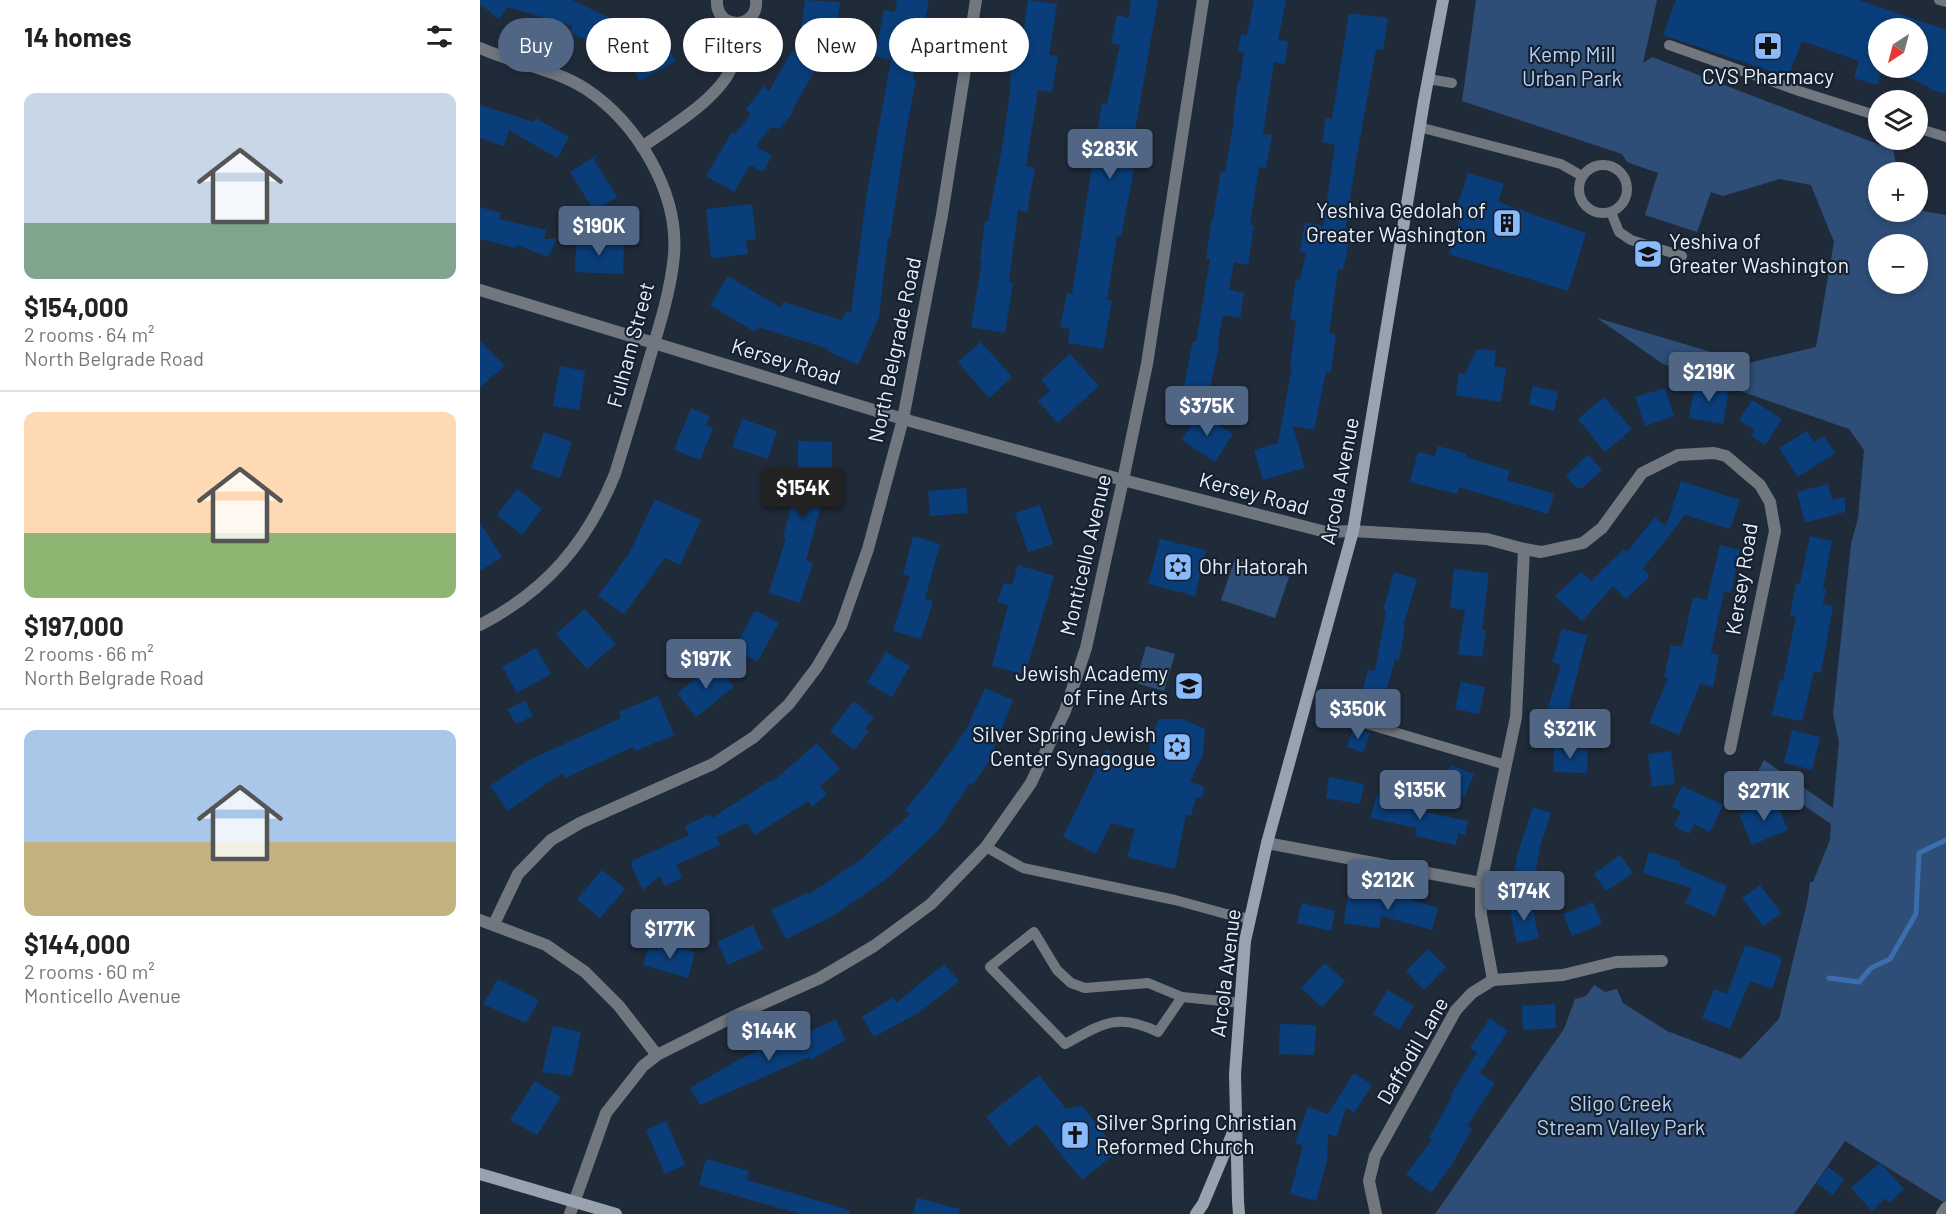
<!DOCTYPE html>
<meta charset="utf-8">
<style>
:root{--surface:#fff;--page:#f6f6f6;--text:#222;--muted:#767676;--line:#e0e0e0;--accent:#506684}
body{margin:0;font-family:Barlow,sans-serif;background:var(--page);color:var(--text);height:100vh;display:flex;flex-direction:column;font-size:22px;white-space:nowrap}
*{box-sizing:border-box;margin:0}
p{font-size:20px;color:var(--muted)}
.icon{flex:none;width:33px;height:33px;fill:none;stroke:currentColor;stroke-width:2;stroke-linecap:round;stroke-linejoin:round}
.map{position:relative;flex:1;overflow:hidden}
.sheet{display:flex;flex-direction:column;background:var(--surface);width:480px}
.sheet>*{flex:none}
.banner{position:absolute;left:18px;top:18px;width:570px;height:54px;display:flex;gap:12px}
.needle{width:39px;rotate:216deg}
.fabs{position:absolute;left:1388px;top:18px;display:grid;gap:12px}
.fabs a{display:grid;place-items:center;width:60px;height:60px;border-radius:50%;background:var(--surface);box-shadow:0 3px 9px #0003;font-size:30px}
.price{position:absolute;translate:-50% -51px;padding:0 14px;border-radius:6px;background:var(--accent);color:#fff;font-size:20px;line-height:39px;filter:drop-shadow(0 2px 3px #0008)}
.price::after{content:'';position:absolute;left:50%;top:36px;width:18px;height:14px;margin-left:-9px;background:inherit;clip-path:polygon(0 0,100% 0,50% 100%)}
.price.active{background:#222;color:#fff}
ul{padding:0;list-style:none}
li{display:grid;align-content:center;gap:12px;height:318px;padding:0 24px}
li+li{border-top:2px solid var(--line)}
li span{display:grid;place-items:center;height:186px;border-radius:12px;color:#555}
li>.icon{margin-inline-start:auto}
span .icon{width:108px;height:108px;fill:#fffc;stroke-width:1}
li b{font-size:26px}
h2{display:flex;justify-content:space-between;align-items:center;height:72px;padding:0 24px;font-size:26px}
.tag{padding:0 21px;border-radius:27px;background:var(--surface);box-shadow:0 3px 9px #0003;font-size:21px;line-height:54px}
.tag.active{background:var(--accent);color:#fff}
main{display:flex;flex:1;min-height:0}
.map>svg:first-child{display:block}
.green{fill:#2e4e78;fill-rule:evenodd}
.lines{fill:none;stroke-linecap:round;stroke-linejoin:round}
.stream{stroke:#3c6dad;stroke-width:5}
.building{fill:#0a3e7a}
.lane{stroke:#71777f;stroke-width:10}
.street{stroke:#71777f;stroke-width:12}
.secondary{stroke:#99a2af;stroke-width:12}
.labels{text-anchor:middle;stroke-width:4.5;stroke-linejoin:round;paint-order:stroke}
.park-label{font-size:21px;fill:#b6d1f5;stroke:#162130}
.poi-label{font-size:21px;fill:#e9f1fc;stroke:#162130;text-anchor:end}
.street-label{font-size:21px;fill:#e9f1fc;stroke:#162130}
</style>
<main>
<section class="sheet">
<h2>14 homes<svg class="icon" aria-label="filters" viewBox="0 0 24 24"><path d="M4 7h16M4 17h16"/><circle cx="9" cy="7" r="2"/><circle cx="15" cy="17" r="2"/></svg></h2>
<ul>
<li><span style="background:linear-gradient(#c9d6e8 70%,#7fa58c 0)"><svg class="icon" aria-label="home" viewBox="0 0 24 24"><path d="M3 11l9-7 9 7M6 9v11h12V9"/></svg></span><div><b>$154,000</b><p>2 rooms · 64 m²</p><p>North Belgrade Road</p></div></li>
<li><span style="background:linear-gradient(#ffd9b3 65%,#8fb573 0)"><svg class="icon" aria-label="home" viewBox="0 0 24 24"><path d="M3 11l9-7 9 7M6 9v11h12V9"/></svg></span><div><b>$197,000</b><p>2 rooms · 66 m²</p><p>North Belgrade Road</p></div></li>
<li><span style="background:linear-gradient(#a9c7e8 60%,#c2b280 0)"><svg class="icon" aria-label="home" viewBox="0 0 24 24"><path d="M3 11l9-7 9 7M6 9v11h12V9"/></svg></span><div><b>$144,000</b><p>2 rooms · 60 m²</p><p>Monticello Avenue</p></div></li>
</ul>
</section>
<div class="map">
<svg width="1466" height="1214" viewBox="0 0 1466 1214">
<rect width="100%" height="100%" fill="#202b3a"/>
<g class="green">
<path d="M996,0H1177L1163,63L1172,57L1413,150L1418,172H1398V212H1437V210L1466,215V1204L1365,1141L1314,1214H955L1084,1029L1095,999L1106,996L1114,985L1125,992L1137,989L1143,1003L1187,1031L1261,1059L1299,1019L1328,898L1330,882H1333L1350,840L1351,824L1277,773L1284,760L1353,808L1359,742L1353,714L1371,544L1378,518L1384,450L1369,429L1183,364L1117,318L1268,363L1336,347L1354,242L1331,185L1300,179L1243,196L1231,192L1217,232L1165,215L1178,173L1147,162L1142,154L982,101ZM1398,244H1437V284H1398Z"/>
<polygon points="755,559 809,577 795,618 741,600"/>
<polygon points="666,646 695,654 684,691 656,683"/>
</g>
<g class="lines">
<polyline class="stream" points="1349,978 1379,982 1391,968 1410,959 1436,914 1439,853 1466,840"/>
</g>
<g class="building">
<polygon points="0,0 92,0 136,21 123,48 90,32 93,26 28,7 19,19 0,4"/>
<polygon points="325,0 360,2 355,42 320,38"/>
<polygon points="417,0 449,0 433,80 436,80 426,132 410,238 408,238 399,317 378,365 348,351 349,349 278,327 275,332 230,305 248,276 301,308 303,302 362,320 366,311 371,313 387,192 411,60 395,56 404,10 415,12"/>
<polygon points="548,0 577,4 569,55 578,56 572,92 558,90 546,166 555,168 547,212 538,210 529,282 533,283 525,333 491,327 502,261 500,261 505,221 508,222 522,148 531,85 529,85 535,48 541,49"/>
<polygon points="651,0 678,0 651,153 657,154 641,237 637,236 627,300 632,301 623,349 588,343 590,329 580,327 587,293 592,294 622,103 627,104 640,45 631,43 637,15 649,18"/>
<polygon points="774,0 806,0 798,40 808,41 805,64 794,62 783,134 792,135 786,168 779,167 770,225 774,225 768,265 754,262 749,290 764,293 760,318 743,315 737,346 739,346 729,391 704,386 713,341 716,342 730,259 726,258 732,219 733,219 741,171 745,172 754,120 753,120 758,81 760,81 764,52 758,51 761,34 767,35"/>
<polygon points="1196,0 1379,0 1466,30 1466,94 1455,91 1439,82 1403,69 1404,68 1437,68 1437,28 1398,28 1398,68 1403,68 1397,85 1374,78 1379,61 1322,41 1308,77 1183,35"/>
<polygon points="869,13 908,18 903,50 896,49 876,161 865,231 871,232 863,270 858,269 849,333 856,334 851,372 846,372 834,430 813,426 825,468 783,480 774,450 798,443 812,367 810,366 816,320 810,319 816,279 820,280 826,253 820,251 825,222 843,226 855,145 842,142 846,118 852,119"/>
<polygon points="181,36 196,61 160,81 146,56"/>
<polygon points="312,51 338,65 312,110 314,111 299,129 291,127 276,146 292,156 283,172 270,165 254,192 226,176 252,132 255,134 271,114 266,109 284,86 289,91"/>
<polygon points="0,105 54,122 56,118 89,137 77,158 29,130 24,146 0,138"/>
<polygon points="117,155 114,160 137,197 114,211 90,172"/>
<polygon points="988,173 1024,184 1018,202 1106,233 1088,291 969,254 982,212 976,210"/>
<polygon points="272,204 276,239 266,240 268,254 231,258 226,209"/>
<polygon points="0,207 21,213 19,219 66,230 64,239 77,239 68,257 37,245 36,248 0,239"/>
<polygon points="96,240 144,243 143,274 95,272"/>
<polygon points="0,341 25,366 0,387"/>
<polygon points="501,342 532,377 509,398 478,362"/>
<polygon points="997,349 1016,351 1014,366 1026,368 1021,402 976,395 979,373 985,374"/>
<polygon points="590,354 619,386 578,423 558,401 570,391 561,380"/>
<polygon points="80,366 105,371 99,410 73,406"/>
<polygon points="1215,383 1249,388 1243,424 1209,418"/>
<polygon points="1053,386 1078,392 1074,411 1049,404"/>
<polygon points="1185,388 1194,416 1165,426 1155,397"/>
<polygon points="1124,397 1152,429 1125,452 1098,419"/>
<polygon points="1272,400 1302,419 1285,445 1271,436 1275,430 1259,420"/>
<polygon points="211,408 230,416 226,425 233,428 220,460 194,450"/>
<polygon points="719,413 753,434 735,462 702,440"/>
<polygon points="262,419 297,431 288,459 252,447"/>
<polygon points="1327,431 1334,442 1344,436 1355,453 1318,477 1299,448"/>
<polygon points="64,432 92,442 80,478 51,468"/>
<polygon points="318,441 352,442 352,490 345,490 326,560 333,563 320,603 289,593 306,538 303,537 318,483"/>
<polygon points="958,446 987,454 986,457 1030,471 1027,480 1074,494 1068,514 979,487 977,494 930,482 938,452 955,456"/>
<polygon points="1108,455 1122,470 1102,488 1097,488 1086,476"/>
<polygon points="1201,481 1260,500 1250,529 1205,515 1163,569 1170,576 1146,599 1133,586 1102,621 1075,596 1101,572 1111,581 1144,549 1147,552 1175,517 1186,526"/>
<polygon points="1348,484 1352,500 1365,497 1365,512 1325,523 1317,492"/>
<polygon points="486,488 488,513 450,516 448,491"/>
<polygon points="37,489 62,509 42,535 17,515"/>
<polygon points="175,499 221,520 200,565 185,558 144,614 118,596 150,552"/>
<polygon points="560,505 573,544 548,552 535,513"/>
<polygon points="0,523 22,557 0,571"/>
<polygon points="433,536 460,544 445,599 453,601 441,639 413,631 430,576 423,575"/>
<polygon points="1330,536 1352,541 1343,588 1346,589 1343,604 1353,606 1341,673 1334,671 1322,721 1292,715 1300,680 1303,681 1316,617 1310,616 1316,583 1320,584"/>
<polygon points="680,539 726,550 715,596 668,584"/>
<polygon points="1240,545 1260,550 1251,593 1244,591 1231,653 1239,655 1233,687 1220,684 1199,735 1170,723 1171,719 1188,678 1184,677 1191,645 1202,647 1213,597 1227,600"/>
<polygon points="538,565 574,576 545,675 512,666 528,605 517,602 524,583 532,585"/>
<polygon points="974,569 1009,573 1002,630 1006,631 1002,657 978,654 985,610 970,608"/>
<polygon points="914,572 937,579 923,627 925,627 919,660 915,659 902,708 880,702 888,669 895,671 906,611 903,610"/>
<polygon points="105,609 136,644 107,669 76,634"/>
<polygon points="274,612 279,612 299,623 277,662 254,649"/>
<polygon points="1082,629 1107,635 1086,719 1066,714 1081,665 1072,662"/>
<polygon points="56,648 71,674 37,693 22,667"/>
<polygon points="406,652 430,666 412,697 387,683"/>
<polygon points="236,663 254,687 216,717 197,693"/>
<polygon points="981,682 1005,687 999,714 975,709"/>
<polygon points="505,688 533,700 514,748 517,750 493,784 490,783 458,831 404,881 351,917 306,939 291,910 327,893 328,895 383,858 430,814 425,810 450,780 486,730"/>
<polygon points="178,696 194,735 155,751 153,747 85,778 82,773 28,811 10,786 47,761 141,718 139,712"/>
<polygon points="45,701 53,716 36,724 27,709"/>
<polygon points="374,701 394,718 385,728 389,731 374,750 350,731"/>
<polygon points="679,719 703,719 725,729 723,754 710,782 724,786 722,798 716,797 711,816 706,814 695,869 647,857 655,829 631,823 616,854 583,837 626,749 660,768 661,763 669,765 670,741"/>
<polygon points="874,726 878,729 890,733 883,752 867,747"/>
<polygon points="1312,730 1340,737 1332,770 1304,763"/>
<polygon points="337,743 360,769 340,786 347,794 332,807 328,801 275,835 267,823 236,837 240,845 196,865 202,878 185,886 180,876 163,890 152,867 152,861 209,835 205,826 230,814 232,818 291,780 292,782"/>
<polygon points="1074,748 1108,749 1107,773 1073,772"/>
<polygon points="1191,751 1195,784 1172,787 1168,754"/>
<polygon points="971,765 994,774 984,798 961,788"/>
<polygon points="849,777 884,784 880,804 846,798"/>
<polygon points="1202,786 1243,805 1230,832 1214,824 1209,834 1194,826 1201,811 1192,807"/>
<polygon points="896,796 931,804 930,809 988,821 985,835 978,833 976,845 935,836 937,828 891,818"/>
<polygon points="1295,799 1308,830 1272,845 1259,814"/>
<polygon points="1053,807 1071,813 1060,846 1053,888 1032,884 1037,856"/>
<polygon points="1169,852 1201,862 1200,866 1247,886 1235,916 1205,903 1212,888 1163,873"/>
<polygon points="1140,855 1153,873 1126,891 1114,874"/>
<polygon points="122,870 145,889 120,918 97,899"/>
<polygon points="1280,885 1301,913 1283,926 1262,898"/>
<polygon points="868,893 922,900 923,897 958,908 952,930 901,916 899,928 864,923"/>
<polygon points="1051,901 1059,938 1037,943 1029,906"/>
<polygon points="1113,902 1122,924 1092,936 1083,914"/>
<polygon points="822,903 855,911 851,931 817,923"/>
<polygon points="273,925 283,949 248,965 237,942"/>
<polygon points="180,942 215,952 208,978 163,965 168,948 177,950"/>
<polygon points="1265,946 1270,946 1301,957 1301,963 1292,989 1270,981 1250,1029 1222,1018 1234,989 1247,994"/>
<polygon points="948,949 966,967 944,990 926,971"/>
<polygon points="845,963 865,981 842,1007 821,988"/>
<polygon points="464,964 479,981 440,1012 394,1037 382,1017 413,997 416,1003"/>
<polygon points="18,979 59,1000 46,1023 3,1004"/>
<polygon points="908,990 934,1006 919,1030 893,1014"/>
<polygon points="1075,1004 1076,1028 1043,1030 1042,1006"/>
<polygon points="1010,1018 1028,1031 1000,1073 1015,1083 987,1126 992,1129 971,1166 951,1193 926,1174 952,1140 949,1138 973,1095 971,1094 997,1053 990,1048"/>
<polygon points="356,1019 365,1040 331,1060 329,1057 220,1105 210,1088 260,1059 301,1041 303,1044"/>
<polygon points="800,1024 836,1025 834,1055 799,1054"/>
<polygon points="73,1026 101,1032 92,1076 62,1072"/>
<polygon points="874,1073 892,1085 874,1113 866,1107 857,1137 848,1134 847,1161 836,1201 810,1194 823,1146 815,1143 828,1107 848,1114"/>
<polygon points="559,1075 586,1109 602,1106 638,1151 602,1180 557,1124 529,1146 506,1117"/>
<polygon points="55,1081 81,1097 57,1135 30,1120"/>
<polygon points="186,1121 205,1165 185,1174 166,1130"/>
<polygon points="226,1159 269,1171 267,1180 370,1210 370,1214 320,1214 219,1185"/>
<polygon points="1400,1163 1424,1189 1409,1203 1405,1198 1392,1211 1371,1188"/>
<polygon points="1348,1167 1364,1179 1353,1195 1337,1183"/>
<polygon points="437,1198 480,1209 479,1214 433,1214"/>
</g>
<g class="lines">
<g class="lane">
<polyline points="1459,0 1466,2"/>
<polyline points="1189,45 1319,91 1398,116"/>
<polyline points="948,79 972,83"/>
<polyline points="939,127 1081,164 1102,176"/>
<polyline points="1437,128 1466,137"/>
<circle cx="1123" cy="189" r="24"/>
<polyline points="1131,212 1139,232 1151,240 1202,256"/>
<polyline points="880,722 1026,765"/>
<polyline points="506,847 543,868 695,900 746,914 770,919"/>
<path d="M702,997L678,1032C637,1012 622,1024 585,1044L510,967L554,932L577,970L591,983L605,988L668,983L702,997L761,1003"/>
</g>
<g class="street">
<path d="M237,0C235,31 279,30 276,0"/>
<path d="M0,48C35,64 73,68 106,89C157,123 199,192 194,255C191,289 180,324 170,357C159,396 147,435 135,474C107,543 66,591 0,625"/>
<path d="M162,147C190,127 240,98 252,66C257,54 255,36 256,24"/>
<polyline points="0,290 423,419 643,480 846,532 873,531 1007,539 1044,549 1061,552 1103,543 1122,528 1162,473 1198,455 1234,453 1246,456 1280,485 1290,502 1295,531 1250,749"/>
<polyline points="787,843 1001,883"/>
<polyline points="0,920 66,945 105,972 139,1006 177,1055"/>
<polyline points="14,924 38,874 71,840 100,823 233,764 274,737 309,704 337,667 361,626 388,549 423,419 462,215 496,0"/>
<polyline points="1013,980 1001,915 1001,883 1036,717 1044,549"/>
<polyline points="90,1214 126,1113 163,1066 177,1055 257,1015 340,978 394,946 451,904 506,847 551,783 585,711 606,648 643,480 667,364 723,0"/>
<polyline points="896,1214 889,1181 895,1156 976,1010 992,993 1013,980 1083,975 1136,962 1182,961"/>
<polyline points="1462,1214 1466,1208"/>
</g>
<g class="secondary">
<polyline points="0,1174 136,1214"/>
<polyline points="716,1214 723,1204 754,1130"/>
<polyline points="759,1214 758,1201 755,1074 765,941 787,843 873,531 944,101 963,0"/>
</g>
</g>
<defs>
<g id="pharmacy-square" transform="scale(1.5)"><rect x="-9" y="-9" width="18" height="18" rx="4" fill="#89bafc" stroke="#162130"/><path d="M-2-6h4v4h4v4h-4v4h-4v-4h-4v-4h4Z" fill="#111"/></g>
<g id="building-square" transform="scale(1.5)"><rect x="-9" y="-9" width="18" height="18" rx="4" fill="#89bafc" stroke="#162130"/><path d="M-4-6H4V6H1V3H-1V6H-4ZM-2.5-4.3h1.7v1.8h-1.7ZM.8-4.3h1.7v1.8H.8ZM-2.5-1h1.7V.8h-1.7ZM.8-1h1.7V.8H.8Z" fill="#111"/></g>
<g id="school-square" transform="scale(1.5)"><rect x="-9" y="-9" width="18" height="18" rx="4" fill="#89bafc" stroke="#162130"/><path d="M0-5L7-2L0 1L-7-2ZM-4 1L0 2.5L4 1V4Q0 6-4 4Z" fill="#111"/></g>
<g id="synagogue-square" transform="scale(1.5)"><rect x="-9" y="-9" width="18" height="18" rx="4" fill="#89bafc" stroke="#162130"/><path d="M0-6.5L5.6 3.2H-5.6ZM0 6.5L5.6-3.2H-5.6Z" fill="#111"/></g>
<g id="church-square" transform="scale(1.5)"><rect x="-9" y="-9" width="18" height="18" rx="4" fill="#89bafc" stroke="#162130"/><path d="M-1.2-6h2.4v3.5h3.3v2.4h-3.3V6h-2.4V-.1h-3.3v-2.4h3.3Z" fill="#111"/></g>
</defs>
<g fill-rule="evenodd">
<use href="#pharmacy-square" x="1288" y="46"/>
<use href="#building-square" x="1027" y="223"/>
<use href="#school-square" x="1168" y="254"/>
<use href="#synagogue-square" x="698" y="567"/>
<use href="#school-square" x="709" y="686"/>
<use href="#synagogue-square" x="697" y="747"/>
<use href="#church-square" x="595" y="1135"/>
</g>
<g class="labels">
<g class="park-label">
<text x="1092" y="62">Kemp Mill<tspan x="1092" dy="24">Urban Park</tspan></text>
<text x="1141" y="1111">Sligo Creek<tspan x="1141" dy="24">Stream Valley Park</tspan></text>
</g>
<g class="poi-label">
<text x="1288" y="84" text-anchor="middle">CVS Pharmacy</text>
<text x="1006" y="218">Yeshiva Gedolah of<tspan x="1006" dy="24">Greater Washington</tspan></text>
<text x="1189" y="249" text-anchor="start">Yeshiva of<tspan x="1189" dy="24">Greater Washington</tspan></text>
<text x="719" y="574" text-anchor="start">Ohr Hatorah</text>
<text x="688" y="681">Jewish Academy<tspan x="688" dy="24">of Fine Arts</tspan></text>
<text x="676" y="742">Silver Spring Jewish<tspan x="676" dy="24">Center Synagogue</tspan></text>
<text x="616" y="1130" text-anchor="start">Silver Spring Christian<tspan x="616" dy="24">Reformed Church</tspan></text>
</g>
<g class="street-label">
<text transform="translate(151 345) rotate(-75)" y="7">Fulham Street</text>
<text transform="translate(415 350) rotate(-78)" y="7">North Belgrade Road</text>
<text transform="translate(306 362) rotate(17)" y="7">Kersey Road</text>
<text transform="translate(860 481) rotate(-79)" y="7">Arcola Avenue</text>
<text transform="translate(774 494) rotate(15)" y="7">Kersey Road</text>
<text transform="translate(606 555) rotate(-77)" y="7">Monticello Avenue</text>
<text transform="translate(1262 579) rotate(-81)" y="7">Kersey Road</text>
<text transform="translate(746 973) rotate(-83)" y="7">Arcola Avenue</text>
<text transform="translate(933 1051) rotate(-60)" y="7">Daffodil Lane</text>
</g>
</g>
</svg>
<div class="fabs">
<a><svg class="needle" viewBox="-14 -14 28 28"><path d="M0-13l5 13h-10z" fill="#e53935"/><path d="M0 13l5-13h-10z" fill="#767676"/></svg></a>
<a><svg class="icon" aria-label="layers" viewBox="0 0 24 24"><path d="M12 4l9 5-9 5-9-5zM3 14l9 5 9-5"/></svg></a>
<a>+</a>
<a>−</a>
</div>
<b class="price" style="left:630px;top:180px">$283K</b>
<b class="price" style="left:119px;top:257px">$190K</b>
<b class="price" style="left:1229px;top:403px">$219K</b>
<b class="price" style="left:727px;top:437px">$375K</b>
<b class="price active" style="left:323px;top:519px">$154K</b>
<b class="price" style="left:226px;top:690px">$197K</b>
<b class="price" style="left:878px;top:740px">$350K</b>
<b class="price" style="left:1090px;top:760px">$321K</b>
<b class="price" style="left:940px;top:821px">$135K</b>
<b class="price" style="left:1284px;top:822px">$271K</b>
<b class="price" style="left:908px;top:911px">$212K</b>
<b class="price" style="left:1044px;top:922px">$174K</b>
<b class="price" style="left:190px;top:960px">$177K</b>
<b class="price" style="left:289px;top:1062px">$144K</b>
<div class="banner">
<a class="tag active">Buy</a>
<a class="tag">Rent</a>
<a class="tag">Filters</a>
<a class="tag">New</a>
<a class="tag">Apartment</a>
</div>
</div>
</main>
